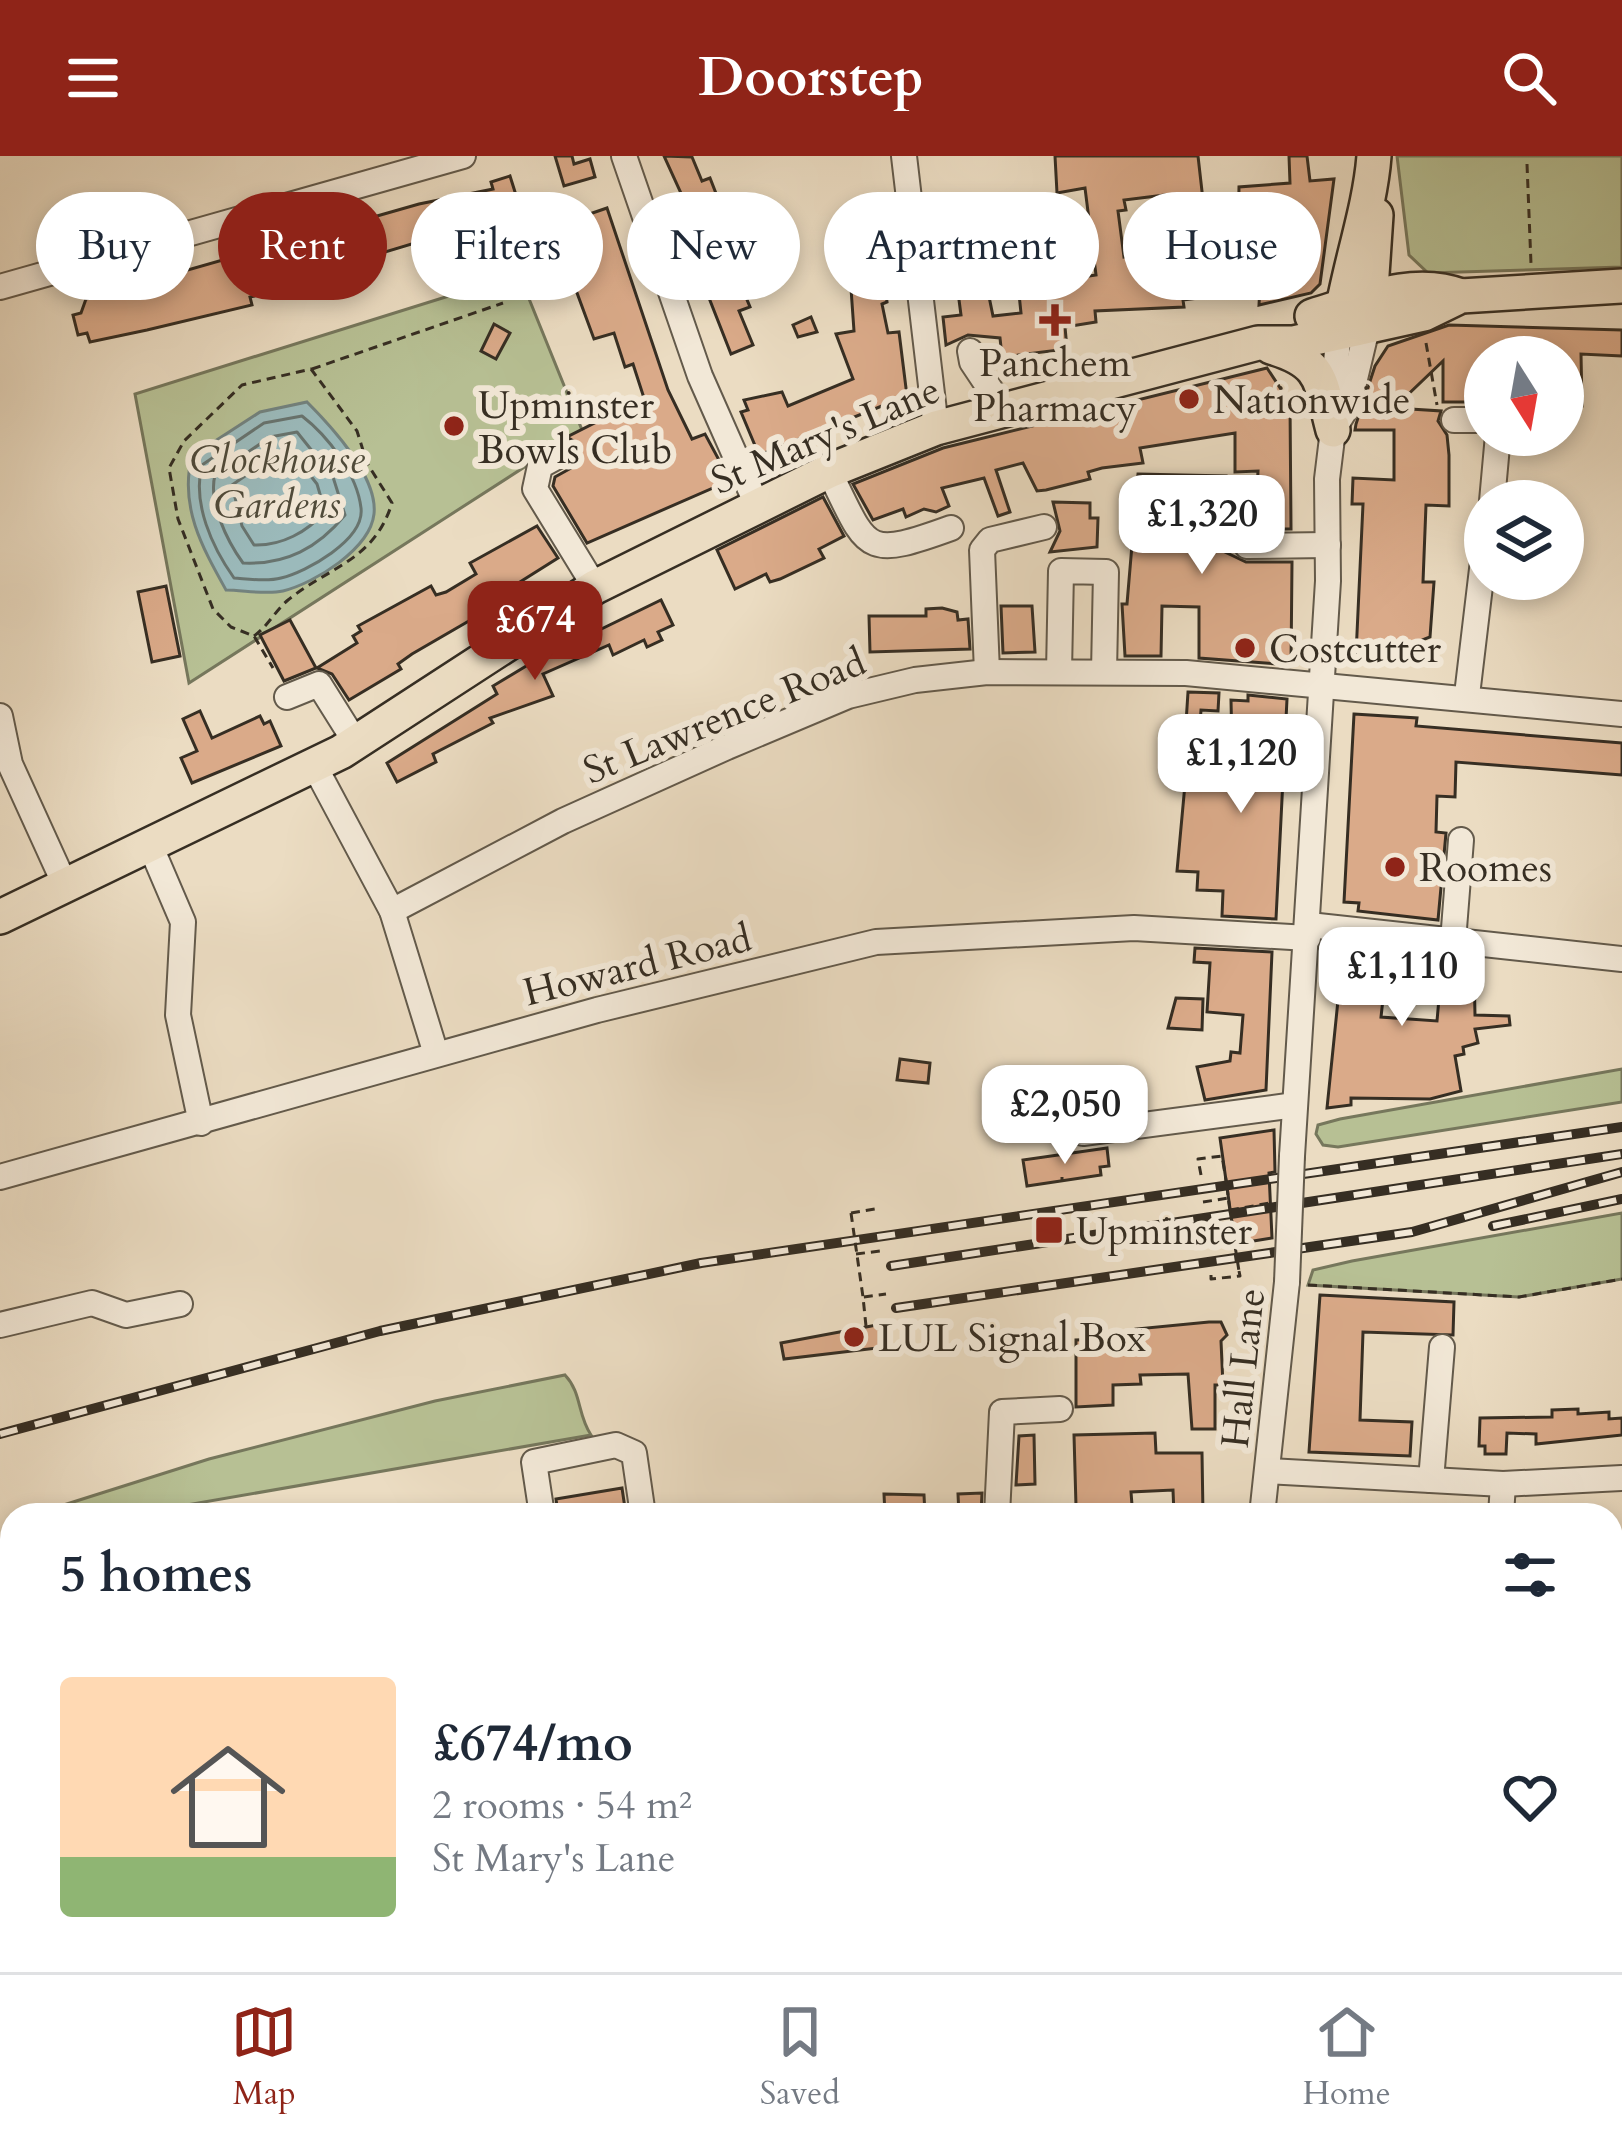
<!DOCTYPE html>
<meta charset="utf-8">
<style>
:root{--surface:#fff;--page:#f2f2f3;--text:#1f2937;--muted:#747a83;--line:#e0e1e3;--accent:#8f2418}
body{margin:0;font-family:Cardo,serif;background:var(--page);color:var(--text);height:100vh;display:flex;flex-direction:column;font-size:45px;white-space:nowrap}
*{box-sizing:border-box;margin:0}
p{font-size:39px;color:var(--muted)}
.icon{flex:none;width:66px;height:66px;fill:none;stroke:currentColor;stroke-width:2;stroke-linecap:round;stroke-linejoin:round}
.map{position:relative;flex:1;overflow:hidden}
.sheet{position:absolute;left:0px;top:1347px;width:1623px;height:471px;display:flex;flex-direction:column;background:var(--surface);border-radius:36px 36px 0 0;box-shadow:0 6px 18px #0003}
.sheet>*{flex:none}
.top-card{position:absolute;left:36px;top:36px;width:1551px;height:108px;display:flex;gap:24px}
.needle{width:78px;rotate:169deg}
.buttons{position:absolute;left:1464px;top:180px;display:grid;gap:24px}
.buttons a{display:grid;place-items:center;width:120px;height:120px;border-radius:50%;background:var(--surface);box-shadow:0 6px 18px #0003;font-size:60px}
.price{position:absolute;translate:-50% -102px;padding:0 27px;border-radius:24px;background:#fff;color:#222;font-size:39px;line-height:78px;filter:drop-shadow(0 3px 6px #0008)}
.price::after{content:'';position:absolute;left:50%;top:72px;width:36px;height:27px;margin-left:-18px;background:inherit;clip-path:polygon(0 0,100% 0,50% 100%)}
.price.selected{background:var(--accent);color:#fff}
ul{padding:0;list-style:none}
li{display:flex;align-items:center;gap:36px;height:300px;padding:0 60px}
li+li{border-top:3px solid var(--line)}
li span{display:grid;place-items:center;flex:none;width:336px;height:240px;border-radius:12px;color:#555}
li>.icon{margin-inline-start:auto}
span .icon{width:144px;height:144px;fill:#fffc;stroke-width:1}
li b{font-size:51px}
h2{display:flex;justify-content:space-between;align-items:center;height:144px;padding:0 60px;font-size:51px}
.pill{padding:0 42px;border-radius:54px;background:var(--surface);box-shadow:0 6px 18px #0003;font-size:42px;line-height:108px}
.pill.selected{background:var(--accent);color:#fff}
header{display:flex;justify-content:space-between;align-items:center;height:156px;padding:0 60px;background:var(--accent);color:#fff;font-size:54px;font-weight:800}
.dock{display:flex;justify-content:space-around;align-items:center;height:168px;border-top:3px solid var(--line);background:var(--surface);font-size:33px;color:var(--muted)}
.dock a{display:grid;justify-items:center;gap:6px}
.dock .selected{color:var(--accent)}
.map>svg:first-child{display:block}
.green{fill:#b7c094;stroke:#76775c;stroke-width:3}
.water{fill:#9bbabb;stroke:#73827e;stroke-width:3}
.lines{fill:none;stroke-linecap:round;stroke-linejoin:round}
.shore{stroke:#68746f;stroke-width:3}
.building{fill:#daaa89;stroke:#362e23;stroke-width:3;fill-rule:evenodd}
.minor-casing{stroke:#635a4b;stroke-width:28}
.major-casing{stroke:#362e23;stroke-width:38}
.path{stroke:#362e23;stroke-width:3;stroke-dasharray:9 6;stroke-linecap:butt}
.minor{stroke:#f2e8d7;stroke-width:24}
.major{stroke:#ebdcc2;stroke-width:33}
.rail-casing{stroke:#362e23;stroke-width:10}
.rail{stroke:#f2e8d7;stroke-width:6;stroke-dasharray:18;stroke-linecap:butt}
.minor-bridge-casing{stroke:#635a4b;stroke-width:28;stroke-linecap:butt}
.path-bridge{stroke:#362e23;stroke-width:3;stroke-dasharray:9 6;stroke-linecap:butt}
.minor-bridge{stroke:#f2e8d7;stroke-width:24}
.poi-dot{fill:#8f2418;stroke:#f2e8d7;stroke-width:4.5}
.labels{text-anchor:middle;stroke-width:12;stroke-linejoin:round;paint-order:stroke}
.poi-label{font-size:39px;fill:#362e23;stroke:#f2e8d7;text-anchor:start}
.street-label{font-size:39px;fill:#362e23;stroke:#f2e8d7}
.park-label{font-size:39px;font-style:italic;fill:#504b3a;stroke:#f2e8d7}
</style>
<header><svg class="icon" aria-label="menu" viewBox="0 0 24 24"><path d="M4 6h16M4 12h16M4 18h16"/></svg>Doorstep<svg class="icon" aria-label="search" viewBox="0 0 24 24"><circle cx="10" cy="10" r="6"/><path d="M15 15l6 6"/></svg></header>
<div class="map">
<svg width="1622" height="1816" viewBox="0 0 1622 1816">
<rect width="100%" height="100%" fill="#ebdcc2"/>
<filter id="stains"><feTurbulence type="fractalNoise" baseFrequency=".00167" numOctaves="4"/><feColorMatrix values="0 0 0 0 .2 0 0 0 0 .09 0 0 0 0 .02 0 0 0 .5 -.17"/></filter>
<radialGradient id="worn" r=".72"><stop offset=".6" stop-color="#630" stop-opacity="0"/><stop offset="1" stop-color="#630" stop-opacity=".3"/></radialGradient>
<g class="green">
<polygon points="1397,0 1622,0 1622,111 1428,117 1409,99"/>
<polygon points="519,118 582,274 189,527 135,238"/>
<polygon points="1622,913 1622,946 1338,991 1323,989 1316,978 1318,969 1340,963"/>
<polygon points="1622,1057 1622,1123 1519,1141 1308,1129 1313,1114 1352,1105"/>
<path d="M565,1219C582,1237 577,1258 591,1279L129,1359H32L209,1303L435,1245Z"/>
</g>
<path class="water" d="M307,246C331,270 378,321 374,358C370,393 315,427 283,435C266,439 243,434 226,434C202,391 179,350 192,300L260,256Z"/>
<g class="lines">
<g class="shore">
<path d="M302,260C328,280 357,318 361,352C365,384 306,416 281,422C267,426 248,423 234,422C212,391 192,347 202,309L264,267Z"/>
<path d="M297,276L333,321L345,359C318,392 286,409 243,407C227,385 208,346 215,319L270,281Z"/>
<path d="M292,296L317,328L325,355C308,376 281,390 254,389L242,370L232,329L277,298Z"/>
</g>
</g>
<g class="building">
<polygon points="555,0 572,0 574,8 590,3 595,21 564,30"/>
<polygon points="664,0 692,1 702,25 710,22 736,89 726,93 750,151 739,155 753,189 731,198 682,73 695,68"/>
<path d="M1055,0H1198L1209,97L1207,141L1183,144L1184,151L1095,155L1096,166L1065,171L1067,193L1018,199L1017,208L1003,210L1000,182L968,179L946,189L943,161L961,159L954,106L973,104L976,122L985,121L993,160L1021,157L1019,138L1070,132L1069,123L1096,119L1085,32L1057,37ZM1165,39L1166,49L1173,48L1179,94L1124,101L1118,55L1126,54L1124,44Z"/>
<polygon points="1289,0 1307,0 1310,25 1334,23 1320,128 1311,137 1259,149 1260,130 1288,124 1284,87 1238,91 1239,31 1290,27"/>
<polygon points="510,20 521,55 382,97 380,91 351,99 331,107 336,123 315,129 312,119 261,133 263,138 250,141 252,149 147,174 90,186 87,177 78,179 73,159 81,157 86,143 419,48 493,33 491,26"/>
<polygon points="607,52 668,234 692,283 705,278 719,304 712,307 722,328 587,387 553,330 555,321 573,311 580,299 578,288 567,281 644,242 633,208 625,211 614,177 594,183 573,126 583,122 572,89 579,87 572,64"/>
<polygon points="880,83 887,146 882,148 888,177 899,176 907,240 759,299 741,256 748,254 744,244 782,236 788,250 853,223 836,178 854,175 848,90"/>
<polygon points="811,161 817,176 798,181 793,169"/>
<polygon points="494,168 510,177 496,203 481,195"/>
<polygon points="1449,169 1622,174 1622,200 1581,198 1582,250 1563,250 1563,201 1485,201 1485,246 1443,246 1443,205 1394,252 1441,255 1438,265 1447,279 1449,299 1449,350 1426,349 1423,426 1434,426 1430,481 1417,486 1414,507 1362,506 1356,499 1363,348 1352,348 1353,322 1394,324 1394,274 1355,274 1356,268 1375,210 1388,190"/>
<polygon points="1267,212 1290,247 1291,373 1265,373 1266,348 1257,334 1258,315 1235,316 1235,277 1140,292 1143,307 1102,312 1088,316 1090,323 1046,334 1037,335 1023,307 996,314 1010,356 998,360 984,322 942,332 949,350 936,356 924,353 906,361 903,353 873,364 853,328 943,292"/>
<polygon points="1138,318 1226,320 1221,376 1225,396 1246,406 1292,406 1291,509 1199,502 1199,451 1162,450 1161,500 1125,500 1122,448 1127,448"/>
<polygon points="823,341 844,380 819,393 824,402 780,423 770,426 766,418 735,433 717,394"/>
<polygon points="1053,346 1090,347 1090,362 1098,362 1097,391 1050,396 1060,375"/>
<polygon points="537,370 558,402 501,438 505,444 412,498 398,508 401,513 349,544 332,518 317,512 357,487 353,480 361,475 358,470 431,430 436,439 446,436 476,418 470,407"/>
<polygon points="166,430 180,500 152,506 138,436"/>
<polygon points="661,444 673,469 658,476 662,484 647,491 644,484 613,499 609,489 543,518 553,540 490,562 493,567 433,598 436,606 397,626 387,607 497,538 493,530 566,486 563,480 587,469 591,478"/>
<polygon points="1001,450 1032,450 1035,496 1003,497"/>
<polygon points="942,452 957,456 958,464 968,463 970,493 870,496 869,460 926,460 926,453"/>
<polygon points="290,464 316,512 284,525 260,479"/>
<polygon points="1188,536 1219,537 1218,555 1201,554 1200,568 1186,567"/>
<polygon points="1248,539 1287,543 1276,763 1222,760 1223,735 1197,734 1198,716 1177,715 1185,628 1237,631 1239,592 1232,592 1231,544 1248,545"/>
<polygon points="200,555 212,582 260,560 264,568 270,565 281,590 192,627 181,602 197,595 183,563"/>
<polygon points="1354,558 1417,562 1416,570 1622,587 1622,619 1456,606 1455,641 1437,640 1436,676 1446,677 1438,764 1358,755 1359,747 1344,746"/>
<polygon points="1195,792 1272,796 1266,934 1205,944 1197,911 1230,905 1231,896 1240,897 1243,859 1207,856 1210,807 1194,806"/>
<path d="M1360,798L1474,812L1475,859L1509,860L1510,869L1475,873L1478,887L1463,891L1464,898L1455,900L1461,935L1430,943L1351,942V949L1327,952L1341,815ZM1385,825L1440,831L1437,865L1381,861Z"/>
<polygon points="1176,842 1203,843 1202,874 1168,872"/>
<polygon points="900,903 930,907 928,927 897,924"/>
<polygon points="1274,974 1275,1016 1269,1017 1272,1082 1235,1088 1220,982"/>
<polygon points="1107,992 1109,1010 1100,1011 1101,1019 1027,1030 1023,1004"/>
<polygon points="1320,1139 1454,1146 1453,1179 1363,1176 1360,1264 1412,1266 1410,1300 1309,1296"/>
<polygon points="1209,1166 1221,1166 1227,1179 1221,1185 1223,1229 1215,1229 1215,1273 1192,1273 1188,1218 1140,1219 1141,1228 1113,1229 1113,1249 1076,1251 1076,1184 1137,1182 1136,1173"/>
<polygon points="882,1168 886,1191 784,1203 781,1187"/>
<polygon points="1578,1253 1578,1258 1609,1256 1609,1263 1622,1262 1622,1279 1536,1288 1536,1278 1507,1277 1506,1298 1485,1298 1485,1290 1479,1290 1480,1262 1552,1261 1552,1254"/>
<polygon points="1155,1277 1156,1297 1202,1297 1203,1359 1174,1359 1173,1334 1131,1336 1132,1349 1076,1350 1074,1279"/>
<polygon points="1034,1279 1035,1328 1016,1329 1019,1280"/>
<polygon points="622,1332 626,1359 558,1359 556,1343"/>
<polygon points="982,1337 981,1359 959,1359 958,1338"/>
<polygon points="884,1338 924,1339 925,1359 885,1359"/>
</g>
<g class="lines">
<g class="minor-casing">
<g id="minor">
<polyline points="624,0 700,220 757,349"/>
<polyline points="904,0 936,272"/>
<polyline points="0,131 463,0"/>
<polyline points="970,195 972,206 1004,254"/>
<polyline points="1332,247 1339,175"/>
<polyline points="1454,264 1485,264"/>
<polyline points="564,297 540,310 535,333 595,431"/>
<path d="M829,315C868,395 863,404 951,372"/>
<polyline points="1492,345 1498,279"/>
<polyline points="1250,348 1247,390 1328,389"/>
<polyline points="987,516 982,394 990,384 1044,371"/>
<polyline points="1059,516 1061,415 1106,416 1104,516"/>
<polyline points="1467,539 1485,388"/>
<polyline points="287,541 319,528 356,587"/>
<polyline points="0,560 10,608 66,731"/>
<polyline points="314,609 392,755 436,898"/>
<polyline points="150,689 183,766 178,859 201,967"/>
<polyline points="392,755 563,665 727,591 848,540 915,524 987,516 1186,517 1622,558"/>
<polyline points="1309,769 1622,803"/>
<polyline points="1453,785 1461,684"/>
<polyline points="1013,960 1083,977 1295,949"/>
<polyline points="1292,1000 1328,425 1327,323 1333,274 1349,248 1368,168"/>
<polyline points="0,1021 597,854 876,786 1134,772 1308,782"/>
<polyline points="0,1169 92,1147 126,1159 180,1148"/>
<polyline points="1268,1315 1503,1328 1622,1322"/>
<polyline points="1431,1324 1442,1191"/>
<polyline points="542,1359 534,1306 616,1289 634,1297 643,1359"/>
<polyline points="997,1359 1002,1256 1060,1253"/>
<polyline points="1262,1359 1287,1126"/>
<polyline points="1501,1359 1503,1328"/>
<polyline points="0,1565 12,1561"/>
<polyline points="739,1806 739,1816"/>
<polyline points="266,1816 267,1806"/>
<polyline points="1007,1816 1007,1806"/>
<polyline points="1252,1816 1253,1806"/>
</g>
</g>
<g class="major-casing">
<g id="major">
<path d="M1312,160C1360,146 1412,121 1461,140"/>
<polyline points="1369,163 1376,59"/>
<path d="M1340,167C1349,110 1370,53 1374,0"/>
<path d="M1271,191C1325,207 1320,226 1333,274"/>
<polyline points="0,761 341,596 595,431 829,315 936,272 1258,187 1293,187 1424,158 1461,140 1622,130"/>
</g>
</g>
<g class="path">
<polyline points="1527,8 1531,108"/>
<polyline points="1426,187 1437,249"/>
<polyline points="312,213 503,147"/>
<path d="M254,480C268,470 275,455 288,444C330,410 374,405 392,347L367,307L357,275L311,213L242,229L184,285L169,312L178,363L213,453L231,471L254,480L273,512"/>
<polyline points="1201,1019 1198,1003 1222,1000 1223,1006"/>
<polyline points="1062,1021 1062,1026"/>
<polyline points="1227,1030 1229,1048"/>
<polyline points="1203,1046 1229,1042"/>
<polyline points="1230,1054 1270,1047"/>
<polyline points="851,1057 875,1053"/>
<polyline points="1233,1073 1235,1090"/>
<polyline points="1207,1089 1235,1086"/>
<polyline points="856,1098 880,1095"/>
<polyline points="1211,1119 1211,1123 1240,1120 1239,1115"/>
<polyline points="1308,1129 1519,1141 1622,1123"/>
<polyline points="866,1170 863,1141 886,1138"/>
</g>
<use href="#minor" class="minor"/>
<use href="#major" class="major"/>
<g class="rail-casing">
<g id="rail">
<polyline points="1493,1070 1622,1043"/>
<polyline points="891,1110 1622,998"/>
<polyline points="896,1152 1412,1076 1622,1016"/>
<polyline points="0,1278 380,1175 701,1107 1622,971"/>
</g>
</g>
<use href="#rail" class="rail"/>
<g class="minor-bridge-casing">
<polyline id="minor-bridge" points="1287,1126 1292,1000"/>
</g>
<g class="path-bridge">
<polyline points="1223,1006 1227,1030"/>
<polyline points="1229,1048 1233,1073"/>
<polyline points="851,1057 863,1141"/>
<polyline points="1235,1090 1239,1115"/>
</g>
<use href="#minor-bridge" class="minor-bridge"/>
</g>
<g class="poi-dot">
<path d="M1049 146h12v12h12v12h-12v12h-12v-12h-12v-12h12z"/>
<circle cx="1189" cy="243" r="12"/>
<circle cx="454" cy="270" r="12"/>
<circle cx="1245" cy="492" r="12"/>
<circle cx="1395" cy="711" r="12"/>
<rect x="1034" y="1059" width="30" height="30" rx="6"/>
<circle cx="854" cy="1181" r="12"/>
</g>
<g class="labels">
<g class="poi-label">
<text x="1055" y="220" text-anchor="middle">Panchem<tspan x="1055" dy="45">Pharmacy</tspan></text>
<text x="1213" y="257">Nationwide</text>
<text x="478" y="262">Upminster<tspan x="478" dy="45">Bowls Club</tspan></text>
<text x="1269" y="506">Costcutter</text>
<text x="1419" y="725">Roomes</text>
<text x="1076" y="1088">Upminster</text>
<text x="878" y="1195">LUL Signal Box</text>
</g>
<g class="street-label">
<text transform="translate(825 278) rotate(-23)" y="14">St Mary's Lane</text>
<text transform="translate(724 559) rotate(-22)" y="14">St Lawrence Road</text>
<text transform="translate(637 808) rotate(-14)" y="14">Howard Road</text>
<text transform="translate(1242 1212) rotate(-84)" y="14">Hall Lane</text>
</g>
<g class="park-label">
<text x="277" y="316">Clockhouse<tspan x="277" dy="45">Gardens</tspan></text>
</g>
</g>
<rect width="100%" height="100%" filter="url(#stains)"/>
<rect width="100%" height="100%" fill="url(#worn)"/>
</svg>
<div class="buttons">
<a><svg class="needle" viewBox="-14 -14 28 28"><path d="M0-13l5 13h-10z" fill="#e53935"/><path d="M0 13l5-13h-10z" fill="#747a83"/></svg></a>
<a><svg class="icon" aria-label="layers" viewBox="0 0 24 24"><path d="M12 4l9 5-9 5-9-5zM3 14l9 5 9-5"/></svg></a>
</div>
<b class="price" style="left:1202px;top:421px">£1,320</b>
<b class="price selected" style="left:535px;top:527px">£674</b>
<b class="price" style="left:1241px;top:660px">£1,120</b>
<b class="price" style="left:1402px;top:873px">£1,110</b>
<b class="price" style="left:1065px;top:1011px">£2,050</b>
<div class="top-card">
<a class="pill">Buy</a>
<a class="pill selected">Rent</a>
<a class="pill">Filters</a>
<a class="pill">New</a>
<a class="pill">Apartment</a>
<a class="pill">House</a>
</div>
<section class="sheet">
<h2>5 homes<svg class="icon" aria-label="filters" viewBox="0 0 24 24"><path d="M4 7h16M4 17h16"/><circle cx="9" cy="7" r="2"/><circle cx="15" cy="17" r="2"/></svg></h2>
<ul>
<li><span style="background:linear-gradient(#ffd9b3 75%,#8fb573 0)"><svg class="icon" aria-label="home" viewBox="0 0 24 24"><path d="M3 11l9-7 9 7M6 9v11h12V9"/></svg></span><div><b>£674/mo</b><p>2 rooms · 54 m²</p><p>St Mary's Lane</p></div><svg class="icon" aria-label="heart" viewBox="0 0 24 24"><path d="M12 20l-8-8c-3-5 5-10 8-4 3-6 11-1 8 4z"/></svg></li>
</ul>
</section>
</div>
<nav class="dock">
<a class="selected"><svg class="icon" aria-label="map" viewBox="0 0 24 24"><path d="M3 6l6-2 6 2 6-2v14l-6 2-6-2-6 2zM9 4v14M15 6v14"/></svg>Map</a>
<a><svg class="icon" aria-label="saved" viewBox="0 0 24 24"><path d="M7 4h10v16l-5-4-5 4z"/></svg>Saved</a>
<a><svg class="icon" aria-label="home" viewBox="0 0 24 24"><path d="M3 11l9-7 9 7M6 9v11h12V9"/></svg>Home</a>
</nav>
